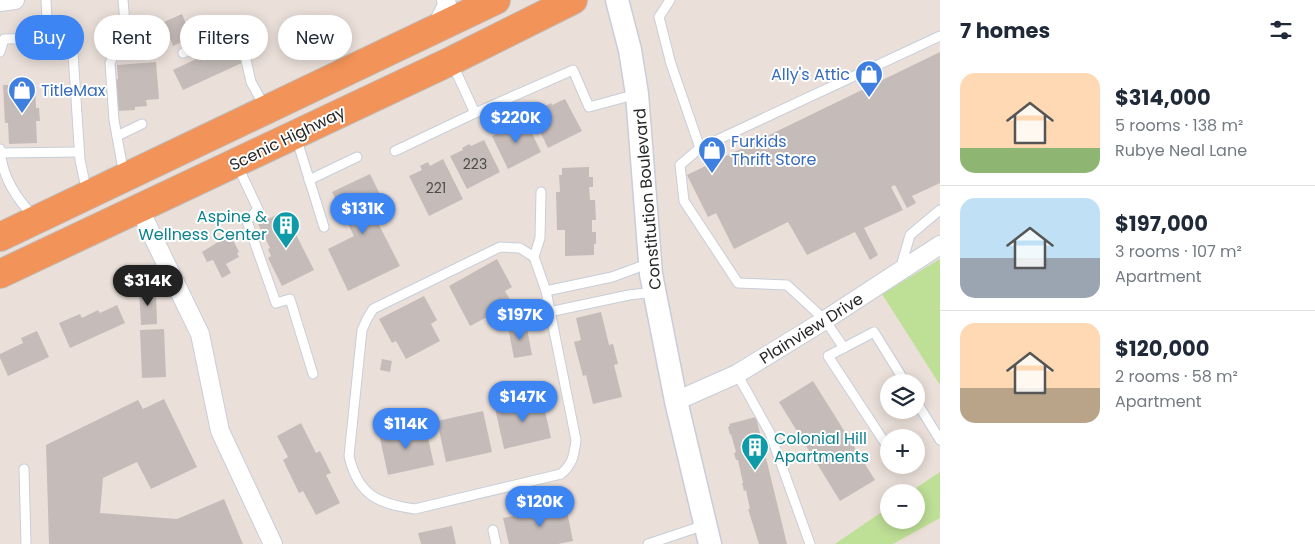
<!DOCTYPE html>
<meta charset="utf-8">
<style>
:root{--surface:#fff;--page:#f6f6f7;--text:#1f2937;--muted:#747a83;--line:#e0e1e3;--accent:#3d85f3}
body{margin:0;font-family:Poppins,sans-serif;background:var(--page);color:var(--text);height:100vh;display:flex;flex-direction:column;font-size:19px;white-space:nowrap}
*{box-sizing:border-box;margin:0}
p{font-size:16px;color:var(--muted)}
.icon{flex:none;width:28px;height:28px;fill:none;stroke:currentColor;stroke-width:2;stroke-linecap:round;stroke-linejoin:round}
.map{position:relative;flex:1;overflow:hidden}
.sheet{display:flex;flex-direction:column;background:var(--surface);width:375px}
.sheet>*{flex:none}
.top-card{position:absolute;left:15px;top:15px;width:475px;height:45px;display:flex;gap:10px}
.controls{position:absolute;left:880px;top:374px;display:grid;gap:10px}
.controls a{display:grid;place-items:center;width:45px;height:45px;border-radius:50%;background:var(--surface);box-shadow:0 2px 12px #0003;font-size:25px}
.price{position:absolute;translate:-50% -42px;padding:0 11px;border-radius:18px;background:var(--accent);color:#fff;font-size:16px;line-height:32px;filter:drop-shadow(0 1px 2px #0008)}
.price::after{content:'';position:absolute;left:50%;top:30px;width:15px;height:11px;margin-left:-8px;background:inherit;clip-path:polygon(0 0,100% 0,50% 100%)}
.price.current{background:#222;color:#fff}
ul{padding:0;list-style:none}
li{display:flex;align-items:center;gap:15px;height:125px;padding:0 20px}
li+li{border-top:1px solid var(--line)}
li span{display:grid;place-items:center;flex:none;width:140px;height:100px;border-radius:15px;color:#555}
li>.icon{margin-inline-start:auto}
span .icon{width:60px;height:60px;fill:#fffc;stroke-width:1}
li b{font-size:21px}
h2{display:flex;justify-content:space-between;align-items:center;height:60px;padding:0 20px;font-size:21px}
.pill{padding:0 18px;border-radius:22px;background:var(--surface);box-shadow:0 2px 12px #0003;font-size:18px;line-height:45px}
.pill.current{background:var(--accent);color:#fff}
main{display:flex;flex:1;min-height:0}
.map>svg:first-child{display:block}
.green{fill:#bedf96}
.building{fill:#c5bcb9}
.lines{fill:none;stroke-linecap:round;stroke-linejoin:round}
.service-casing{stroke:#c7ced9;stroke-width:11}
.minor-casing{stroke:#c7ced9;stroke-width:20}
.tertiary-casing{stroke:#c7ced9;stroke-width:25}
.trunk-casing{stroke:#bebebe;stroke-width:30}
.service{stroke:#fff;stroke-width:9}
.minor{stroke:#fff;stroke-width:18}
.tertiary{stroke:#fff;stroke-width:22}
.trunk{stroke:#f29359;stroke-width:28}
.labels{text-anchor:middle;stroke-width:4;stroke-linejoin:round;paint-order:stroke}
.number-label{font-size:14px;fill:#4e4c4c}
.shop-label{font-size:16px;fill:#366cbe;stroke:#fff;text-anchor:start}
.street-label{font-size:16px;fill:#272727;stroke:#fff}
.culture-label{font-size:16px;fill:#0d838f;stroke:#fff;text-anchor:end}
</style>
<main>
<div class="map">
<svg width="940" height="544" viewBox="0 0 940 544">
<rect width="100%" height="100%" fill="#eadfd9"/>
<g class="green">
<polygon points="940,259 940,385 882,294"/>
<polygon points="940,472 940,518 893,544 835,544 889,507 889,520 916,520 916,492 910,492"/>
</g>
<g class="building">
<polygon points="182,14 186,24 194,21 200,34 173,46 164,22"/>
<polygon points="236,40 246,61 183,90 173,70"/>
<polygon points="940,52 940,183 912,196 916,203 907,208 895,185 891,187 903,210 864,228 878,255 870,260 855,232 807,255 788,222 734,249 716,213 708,217 687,175"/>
<polygon points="156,62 159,99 146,100 147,106 135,107 135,110 118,111 115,80 118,79 117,65"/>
<polygon points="35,84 36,108 39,108 40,121 36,121 37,143 9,144 8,123 5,123 3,85"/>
<polygon points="565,99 582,131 548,148 532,115 544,109 543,107 551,103 552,105"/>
<polygon points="525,119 541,152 508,169 492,136 504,130 503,127 510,123 512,126"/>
<polygon points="484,140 500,172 467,189 450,156 463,150 462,148 469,144 471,146"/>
<polygon points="443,159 463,199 429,216 409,176 422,170 420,166 428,162 430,166"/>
<polygon points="589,167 589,177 593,177 593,187 589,187 590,200 595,200 596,220 592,220 592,232 596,232 596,244 594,244 594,255 565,256 565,230 557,230 556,192 560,192 559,175 562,175 562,168"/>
<polygon points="370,174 392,219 379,225 400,266 348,291 328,249 354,236 332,192"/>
<polygon points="284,211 314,270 282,286 268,258 271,256 268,249 270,248 258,224"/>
<polygon points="226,237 228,240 232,238 239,252 237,253 239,257 226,264 231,273 222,278 213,260 207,262 202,252"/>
<polygon points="497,259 512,287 505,291 514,307 493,318 491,315 470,326 449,286"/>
<polygon points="139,290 156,290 157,324 141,325"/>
<polygon points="424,296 437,320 431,324 440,341 406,359 396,341 392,343 379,319"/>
<polygon points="117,305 125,323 70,348 59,323 80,314 82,318 98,310 100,313"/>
<polygon points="601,312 609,345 613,344 618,364 614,365 622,397 593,404 586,375 583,376 574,342 581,340 576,318"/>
<polygon points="526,323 532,355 514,358 508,327"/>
<polygon points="164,329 166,377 142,378 140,330"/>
<polygon points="37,331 49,357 8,376 0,358 0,354 23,343 21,338"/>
<polygon points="382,359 392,361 390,372 380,370"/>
<polygon points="813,381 875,480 840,501 779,402"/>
<polygon points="542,397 551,438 504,449 495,408"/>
<polygon points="164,399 197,467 151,489 137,462 103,478 100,513 177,519 224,499 243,544 49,544 46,445 138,400 143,409"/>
<polygon points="483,411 492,452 446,462 437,421"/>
<polygon points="756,417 787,544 759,544 748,509 750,509 746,490 744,491 742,483 743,483 738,460 736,460 734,453 736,452 731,434 730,435 728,427 730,426 729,424"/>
<polygon points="301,423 316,453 320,451 331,473 326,475 340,503 316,515 303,491 299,493 283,460 288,457 277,436"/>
<polygon points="425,424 434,465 388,475 379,434"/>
<polygon points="566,506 573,541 558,544 509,544 503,518"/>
<polygon points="452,526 456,544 421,544 418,533"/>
</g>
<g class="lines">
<g class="service-casing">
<g id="service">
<polyline points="46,0 48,39"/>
<polyline points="123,0 127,45 118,47 110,63 114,120 124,175"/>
<polyline points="670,0 659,17 671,64 700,148"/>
<polyline points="0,52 4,39 72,38 80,160 87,193"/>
<polyline points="183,53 239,29 251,82 265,107"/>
<polyline points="452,63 475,113 573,70 589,107 637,94"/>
<polyline points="117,136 142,124"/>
<polyline points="296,137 324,227"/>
<path d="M0,149C2,177 16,198 35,218"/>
<polyline points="395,151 475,113"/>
<polyline points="0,153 79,152"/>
<polyline points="237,165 258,209 247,221 276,303 290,299 313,374"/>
<polyline points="309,180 357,157"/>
<path d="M500,247L520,248L534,257L546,291L576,440C574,455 573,464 561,474L415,509C378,504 358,495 349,456L362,330L367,319L373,309Z"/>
<polyline points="534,257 540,238 541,192"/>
<polyline points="900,270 910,235 940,210"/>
<polyline points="546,291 612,277 650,263"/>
<polyline points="549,312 629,295 655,292"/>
<polyline points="844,348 825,320 787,285 738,283 684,201 680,165 700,148 940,36"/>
<polyline points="737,374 770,433 810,544"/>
<polyline points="916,401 940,440"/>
<polyline points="889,449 828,356 874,332 905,382"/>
<polyline points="24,469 26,544"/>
<polyline points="493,530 496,544"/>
<polyline points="648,544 705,525"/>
</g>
</g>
<g class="minor-casing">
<g id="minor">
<polyline points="0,2 15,0"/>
<polyline points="435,29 447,5 446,0"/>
<polyline points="139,208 200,334 220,431 273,544"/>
<polyline points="676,401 737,374 825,320 940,245"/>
</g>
</g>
<g class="tertiary-casing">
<polyline id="tertiary" points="617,0 630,50 637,94 651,274 676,401 710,544"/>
</g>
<g class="trunk-casing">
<g id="trunk">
<polyline points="0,237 496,0"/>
<polyline points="0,274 451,61 573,0"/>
</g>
</g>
<use href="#service" class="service"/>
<use href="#minor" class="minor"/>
<use href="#tertiary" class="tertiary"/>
<use href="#trunk" class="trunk"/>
</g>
<defs>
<g id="shop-pin" transform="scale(1.4375)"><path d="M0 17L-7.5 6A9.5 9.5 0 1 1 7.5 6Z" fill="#3f7fe0" stroke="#fff"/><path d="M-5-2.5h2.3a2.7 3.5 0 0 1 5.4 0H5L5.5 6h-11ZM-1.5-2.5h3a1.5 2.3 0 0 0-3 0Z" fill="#fff"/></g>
<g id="building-pin" transform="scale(1.4375)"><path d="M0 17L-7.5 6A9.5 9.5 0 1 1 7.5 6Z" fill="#0f9aa8" stroke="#fff"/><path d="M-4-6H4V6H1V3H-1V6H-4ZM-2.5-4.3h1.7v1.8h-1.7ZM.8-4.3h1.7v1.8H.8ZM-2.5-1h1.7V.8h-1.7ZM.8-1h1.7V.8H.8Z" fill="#fff"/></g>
</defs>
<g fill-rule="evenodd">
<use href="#shop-pin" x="869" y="74"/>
<use href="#shop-pin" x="22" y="90"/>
<use href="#shop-pin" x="712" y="150"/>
<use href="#building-pin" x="286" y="225"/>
<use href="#building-pin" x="755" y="447"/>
</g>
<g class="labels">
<g class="number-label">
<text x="475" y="169">223</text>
<text x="436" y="193">221</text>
</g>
<g class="shop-label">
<text x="850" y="80" text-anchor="end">Ally's Attic</text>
<text x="41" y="96">TitleMax</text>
<text x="731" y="147">Furkids<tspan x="731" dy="18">Thrift Store</tspan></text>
</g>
<g class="street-label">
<text transform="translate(287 138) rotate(-26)" y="6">Scenic Highway</text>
<text transform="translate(647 199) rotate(-95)" y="6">Constitution Boulevard</text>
<text transform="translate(811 328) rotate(-32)" y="6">Plainview Drive</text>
</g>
<g class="culture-label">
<text x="267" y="222">Aspine &amp;<tspan x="267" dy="18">Wellness Center</tspan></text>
<text x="774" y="444" text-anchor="start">Colonial Hill<tspan x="774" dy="18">Apartments</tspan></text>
</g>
</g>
</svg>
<div class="controls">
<a><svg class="icon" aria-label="layers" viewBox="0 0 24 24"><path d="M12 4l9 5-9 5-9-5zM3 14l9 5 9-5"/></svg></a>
<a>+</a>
<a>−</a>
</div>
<b class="price" style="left:516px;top:144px">$220K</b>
<b class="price" style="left:363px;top:235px">$131K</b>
<b class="price current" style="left:148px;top:307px">$314K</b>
<b class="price" style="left:520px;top:341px">$197K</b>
<b class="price" style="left:523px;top:423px">$147K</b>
<b class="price" style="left:406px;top:450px">$114K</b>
<b class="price" style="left:540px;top:528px">$120K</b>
<div class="top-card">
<a class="pill current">Buy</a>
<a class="pill">Rent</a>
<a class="pill">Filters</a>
<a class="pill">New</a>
</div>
</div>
<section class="sheet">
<h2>7 homes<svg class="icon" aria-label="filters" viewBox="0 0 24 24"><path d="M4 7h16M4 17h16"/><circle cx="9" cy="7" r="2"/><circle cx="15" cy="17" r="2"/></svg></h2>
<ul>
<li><span style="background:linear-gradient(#ffd9b3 75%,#8fb573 0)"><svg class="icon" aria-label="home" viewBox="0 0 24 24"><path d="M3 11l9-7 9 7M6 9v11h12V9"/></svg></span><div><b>$314,000</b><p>5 rooms · 138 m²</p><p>Rubye Neal Lane</p></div></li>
<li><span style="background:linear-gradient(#bfe0f5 60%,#9aa5b1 0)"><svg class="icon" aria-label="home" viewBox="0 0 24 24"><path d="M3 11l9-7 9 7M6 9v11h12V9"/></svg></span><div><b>$197,000</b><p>3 rooms · 107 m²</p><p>Apartment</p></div></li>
<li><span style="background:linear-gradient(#ffd9b3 65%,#b9a48a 0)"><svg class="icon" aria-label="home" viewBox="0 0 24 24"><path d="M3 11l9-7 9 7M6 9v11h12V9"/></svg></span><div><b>$120,000</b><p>2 rooms · 58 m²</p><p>Apartment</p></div></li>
</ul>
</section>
</main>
